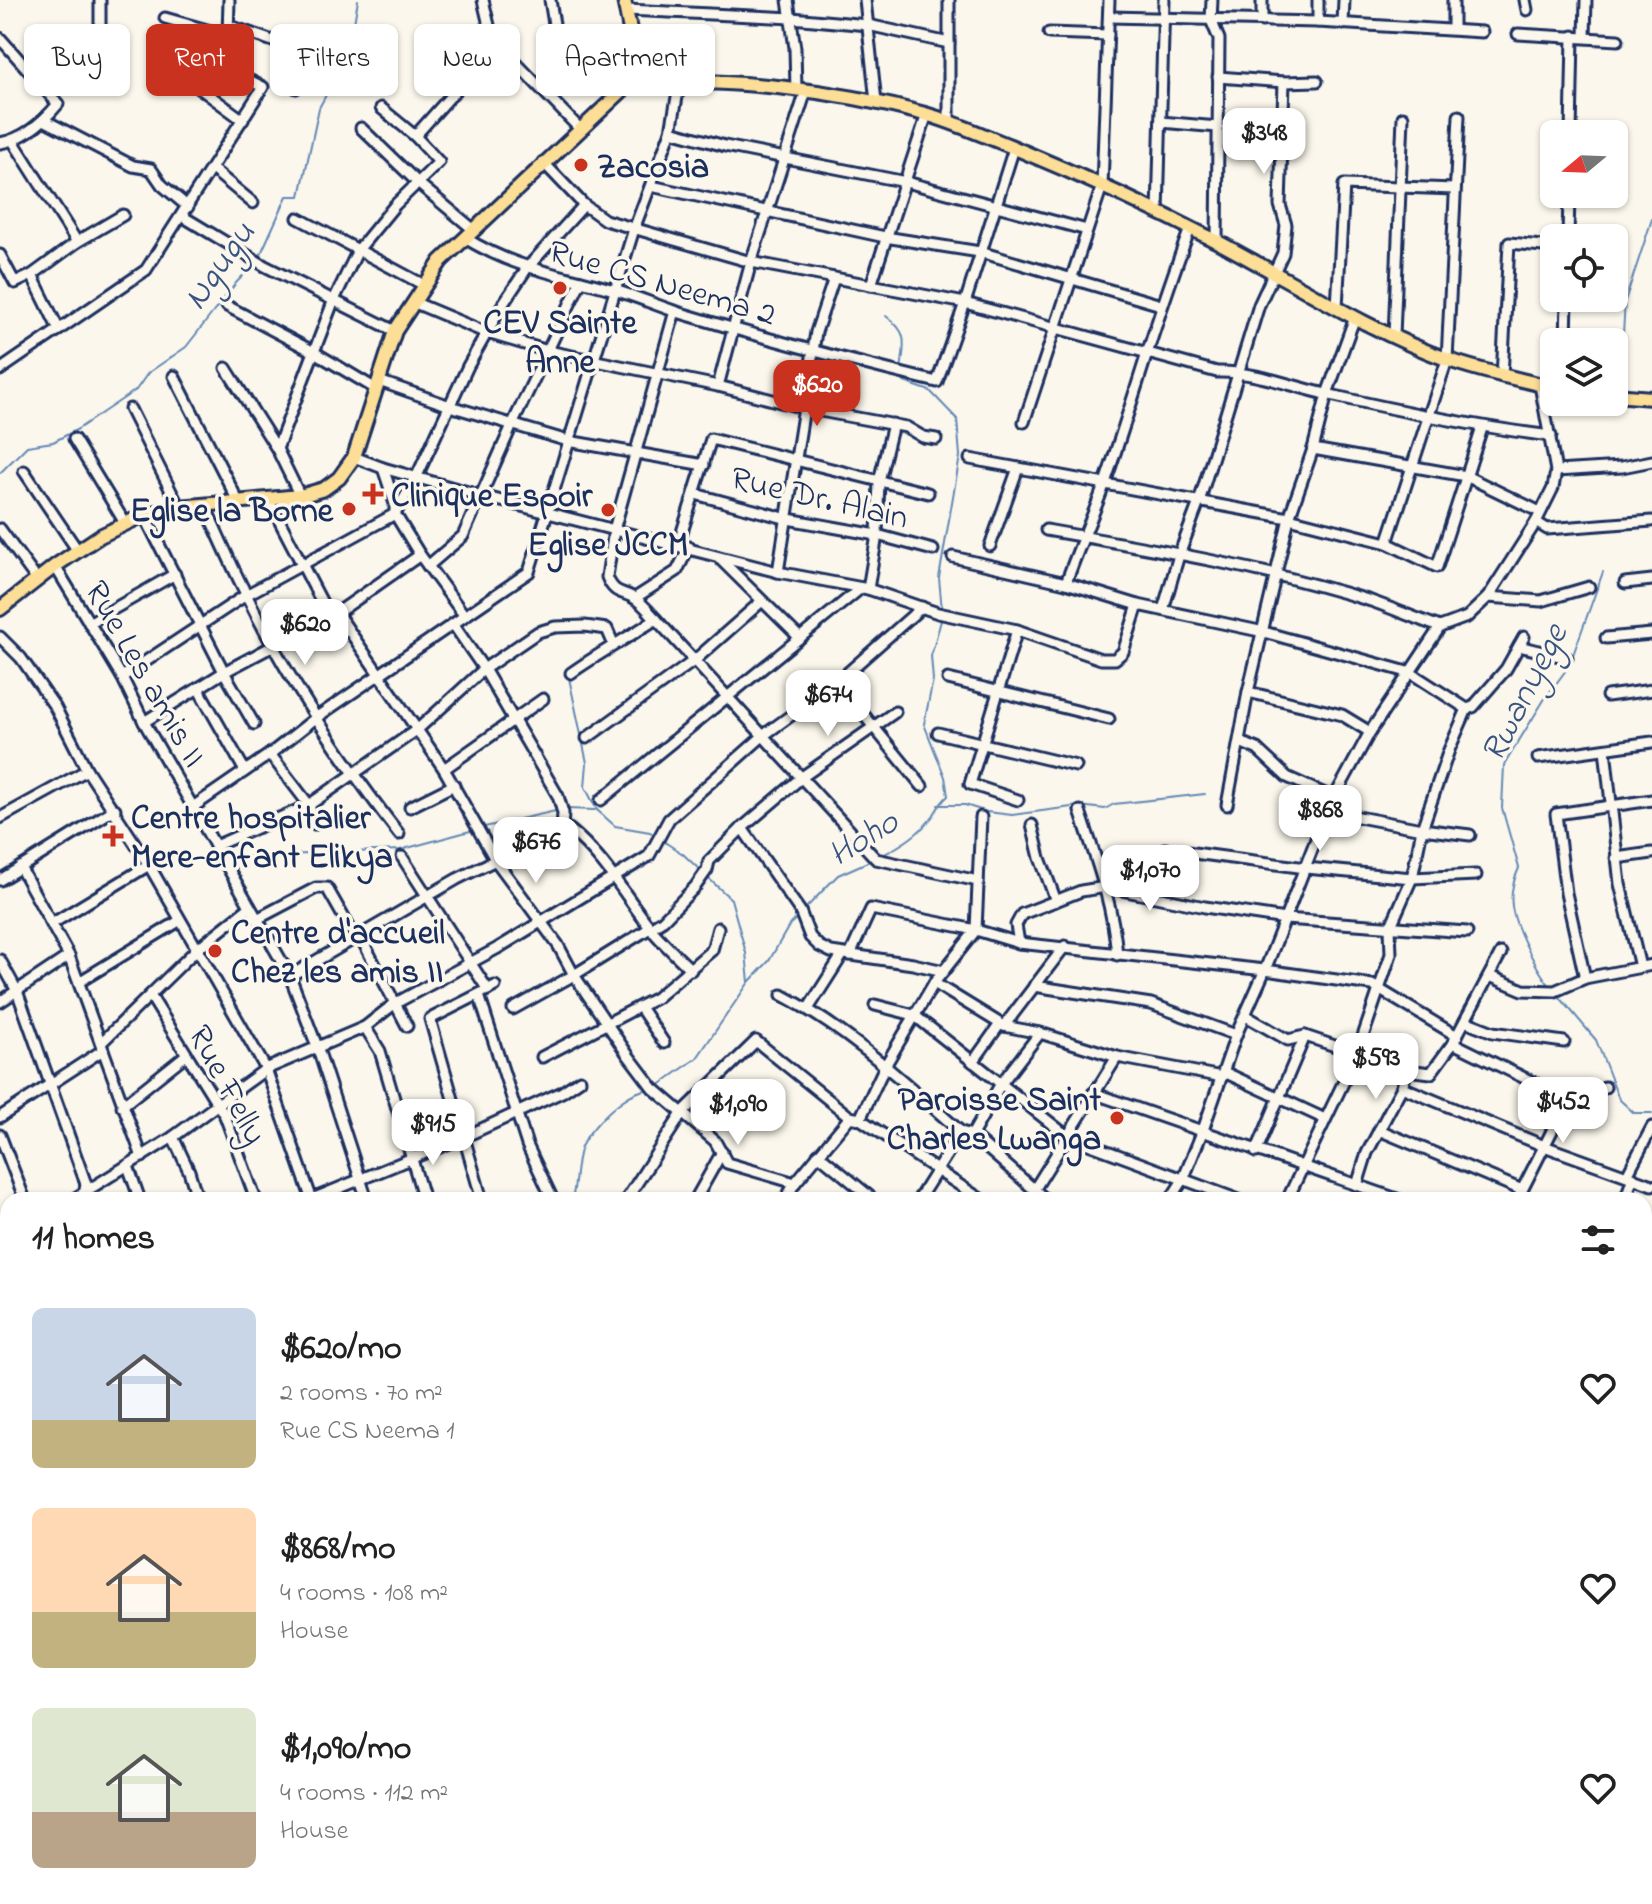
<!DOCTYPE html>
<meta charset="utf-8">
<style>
:root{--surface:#fff;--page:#f6f6f6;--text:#222;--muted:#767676;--accent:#c8321e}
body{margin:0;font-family:"Indie Flower",sans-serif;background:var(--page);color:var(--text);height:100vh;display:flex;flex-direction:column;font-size:30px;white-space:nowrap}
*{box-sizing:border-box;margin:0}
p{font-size:26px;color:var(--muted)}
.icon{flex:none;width:44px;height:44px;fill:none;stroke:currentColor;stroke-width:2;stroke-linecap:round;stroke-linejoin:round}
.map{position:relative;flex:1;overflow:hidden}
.side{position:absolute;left:0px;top:1192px;width:1652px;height:712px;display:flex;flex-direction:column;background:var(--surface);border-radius:24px 24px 0 0;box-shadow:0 2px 6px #0004}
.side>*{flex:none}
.top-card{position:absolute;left:24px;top:24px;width:800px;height:72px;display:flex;gap:16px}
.needle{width:52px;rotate:251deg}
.controls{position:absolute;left:1540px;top:120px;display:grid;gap:16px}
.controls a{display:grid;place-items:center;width:88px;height:88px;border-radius:12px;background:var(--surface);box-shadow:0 2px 6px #0004;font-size:40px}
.price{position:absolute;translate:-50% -68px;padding:0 18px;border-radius:16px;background:#fff;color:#222;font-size:26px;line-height:52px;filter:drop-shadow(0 2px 4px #0008)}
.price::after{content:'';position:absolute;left:50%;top:48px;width:24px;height:18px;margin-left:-12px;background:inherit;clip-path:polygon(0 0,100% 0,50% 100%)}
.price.on{background:var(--accent);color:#fff}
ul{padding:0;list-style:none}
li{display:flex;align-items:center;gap:24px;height:200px;padding:0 32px}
li span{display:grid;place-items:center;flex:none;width:224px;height:160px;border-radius:12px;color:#555}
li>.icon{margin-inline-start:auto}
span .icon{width:96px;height:96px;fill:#fffc;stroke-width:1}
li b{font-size:34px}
h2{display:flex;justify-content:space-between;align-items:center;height:96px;padding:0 32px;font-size:34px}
.chip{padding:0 28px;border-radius:12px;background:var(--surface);box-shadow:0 2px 6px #0004;font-size:28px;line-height:72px}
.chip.on{background:var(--accent);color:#fff}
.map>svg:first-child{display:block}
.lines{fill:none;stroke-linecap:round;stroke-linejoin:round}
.stream{stroke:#6388b5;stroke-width:2}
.minor-casing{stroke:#1b2f5e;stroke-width:15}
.major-casing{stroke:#1b2f5e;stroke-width:18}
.minor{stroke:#fbf7ec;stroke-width:9}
.major{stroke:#fcde96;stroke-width:12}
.poi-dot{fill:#c8321e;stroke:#fbf7ec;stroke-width:3}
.labels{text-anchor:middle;stroke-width:7;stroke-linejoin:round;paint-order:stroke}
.poi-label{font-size:34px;font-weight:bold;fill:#1b2f5e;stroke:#fbf7ec;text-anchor:start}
.street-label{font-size:34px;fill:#1b2f5e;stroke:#fbf7ec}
.water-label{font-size:36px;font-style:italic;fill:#395482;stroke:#fbf7ec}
</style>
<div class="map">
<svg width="1652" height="1904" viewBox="0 0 1652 1904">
<rect width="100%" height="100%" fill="#fbf7ec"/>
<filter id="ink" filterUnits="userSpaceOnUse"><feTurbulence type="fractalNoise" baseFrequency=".0125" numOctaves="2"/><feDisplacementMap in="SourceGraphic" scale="16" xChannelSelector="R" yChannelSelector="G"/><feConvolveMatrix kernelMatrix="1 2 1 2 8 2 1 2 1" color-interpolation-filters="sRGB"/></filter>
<g filter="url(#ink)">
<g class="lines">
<g class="stream">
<polyline points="259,258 287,196 300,196 319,108 349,52 358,0"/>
<path d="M886,316C910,334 904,343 901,371"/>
<polyline points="900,377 904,382 930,391 957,419 960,456 939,578 942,610"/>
<polyline points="1620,383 1625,301 1652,219"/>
<polyline points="0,473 27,446 53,442 78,429 136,390 148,373 186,347 236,283 255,263"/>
<polyline points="569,678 587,763 585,787 597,810 615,826 650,832 655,835"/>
<polyline points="938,805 965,805 987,812 1012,815 1079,806 1105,809 1114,804 1205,794"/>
<polyline points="566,809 595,810"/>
<polyline points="480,828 560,810"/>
<polyline points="660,839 683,854 702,872"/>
<path d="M881,856C900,846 920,834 933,816C938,808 940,803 948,796L945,777L924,724L933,680L931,656L942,617"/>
<polyline points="242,857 400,850 474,830"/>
<polyline points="707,877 731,899 746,953 749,982"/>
<polyline points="804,910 838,875 872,860"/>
<path d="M1551,987C1538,972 1514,926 1512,906C1510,892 1513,881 1519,868L1502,808L1504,765L1544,700L1569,666L1603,572"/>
<polyline points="1558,995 1596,1040 1619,1099 1634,1113 1652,1113"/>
<polyline points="658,1086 697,1058 749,982 769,961 790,924 797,918"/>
<path d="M575,1200L573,1195C576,1180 576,1164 580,1150C586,1130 628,1088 649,1090"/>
<polyline points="0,1366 8,1368"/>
<polyline points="0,1734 8,1738"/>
<polyline points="0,1809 8,1805"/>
<polyline points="215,1896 218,1904"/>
<polyline points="924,1896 925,1904"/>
<polyline points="384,1904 394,1896"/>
<polyline points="1378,1904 1383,1896"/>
</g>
<g class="minor-casing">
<g id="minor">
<polyline points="100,0 100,35"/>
<polyline points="483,0 492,38 580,129"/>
<polyline points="550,0 554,24"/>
<polyline points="788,0 795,48 796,90"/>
<polyline points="865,0 876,102"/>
<polyline points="1212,0 1211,20 1219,39 1217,242"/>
<polyline points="1525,0 1527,10"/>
<polyline points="627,10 792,18 868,25 949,43"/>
<polyline points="1110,17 1318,22 1482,32"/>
<polyline points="165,18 228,36"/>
<polyline points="1262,21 1262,0"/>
<polyline points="1318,22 1318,0"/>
<polyline points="1343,24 1344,0"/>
<polyline points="230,26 304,52 296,88"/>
<polyline points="1453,29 1453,0"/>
<polyline points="1049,33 1108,35"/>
<polyline points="1518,34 1618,40"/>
<polyline points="1585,37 1586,0"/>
<path d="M0,38L58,104C43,122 24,139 0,143"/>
<polyline points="216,64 210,67 198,87 243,120"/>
<polyline points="1218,77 1284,82 1317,81"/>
<polyline points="44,120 133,166 151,169 162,185 188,207"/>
<polyline points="949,122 949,0"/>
<polyline points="1161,122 1218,127"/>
<polyline points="361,128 419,184 474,230"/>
<polyline points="671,131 725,146 906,182 1087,230"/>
<polyline points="1571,134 1573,36"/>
<polyline points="415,136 497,44"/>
<polyline points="13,141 77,242"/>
<path d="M543,162L584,205L605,220L751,262L965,303L1217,372C1254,371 1290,386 1326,394C1400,411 1475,427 1551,436"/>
<polyline points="212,169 253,203"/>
<polyline points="651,186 885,237 980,252 1161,305"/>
<polyline points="1158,213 1164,0"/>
<polyline points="182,216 265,266 395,331"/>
<polyline points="298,218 424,285"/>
<path d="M465,238C517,270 558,273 614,290C635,296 656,305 677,312C763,338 850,361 937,382L965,303L1014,148"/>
<polyline points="1568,238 1569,194"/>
<polyline points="1614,250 1615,250"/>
<polyline points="0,255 15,283 32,275 77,242 123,215"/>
<polyline points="32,275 59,330"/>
<polyline points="871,285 927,114"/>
<polyline points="413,302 487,333 548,351 718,386 804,408 906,427 923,437 936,439"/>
<polyline points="227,306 314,352 376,389"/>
<polyline points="1337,307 1344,185 1455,189"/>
<path d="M675,311L614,530L607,577C615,597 624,590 637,600C644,605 650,613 656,619L876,859L978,881"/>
<polyline points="1394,336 1403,117"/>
<polyline points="1566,342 1567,298"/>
<polyline points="226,368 277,449 300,496"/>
<polyline points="0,370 146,270 263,87 216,64 228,36 229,0"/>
<polyline points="174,376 238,501"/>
<polyline points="1502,377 1509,243 1554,247"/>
<polyline points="379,381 450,406 568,441 704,465"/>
<polyline points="718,386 751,262 806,91"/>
<polyline points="130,409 179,507"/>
<polyline points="1024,422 1102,186 1109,0"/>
<polyline points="74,439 125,523"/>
<polyline points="277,449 333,302 358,250 395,205 439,162 415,136 381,108"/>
<polyline points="1313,449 1466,476 1540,512"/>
<polyline points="354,457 383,468 482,496 778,572 868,589 938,613 1017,630 1101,659 1115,659 1123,652 1138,605"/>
<polyline points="970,459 1289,518 1387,543 1437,567 1482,428"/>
<polyline points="383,468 395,504 395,514 420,555 464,615"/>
<polyline points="24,471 78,551"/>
<polyline points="1556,471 1622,467 1652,461"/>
<polyline points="695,494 788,519 877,535 933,550"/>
<polyline points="268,499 329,616 337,613 444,769 496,861 558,945 574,975 628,1055 653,1088 715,1141 727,1163 795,1183"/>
<path d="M204,504C218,534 231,565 246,594C287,679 341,759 399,834"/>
<polyline points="144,515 224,672 254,724"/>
<polyline points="1536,522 1547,529 1652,521"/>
<polyline points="0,529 37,580"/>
<path d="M1046,530C1155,549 1266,568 1371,601C1394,609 1417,619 1440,627"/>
<polyline points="1387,543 1447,360 1459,116"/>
<polyline points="678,545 711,439 928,493"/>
<polyline points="990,546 1018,468"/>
<polyline points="953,557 1066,583 1138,605 1264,632 1411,673 1467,709 1449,750 1422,829 1412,878 1390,928 1391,954 1357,1054 1287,1200"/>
<polyline points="720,559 800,638"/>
<polyline points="55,566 122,677 144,722 290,976 318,1049 367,1200"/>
<polyline points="428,566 463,536 513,423 581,281"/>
<polyline points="778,572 816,332 834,278"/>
<path d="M1066,583C1078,548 1094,514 1106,480C1135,396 1158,311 1190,229"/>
<polyline points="1625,583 1652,580"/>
<polyline points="868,589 877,535 879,481 893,424"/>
<polyline points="1488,597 1541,601 1589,587"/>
<polyline points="635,598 677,571 689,547"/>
<polyline points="1163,610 1179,555 1199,502 1259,305 1283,253 1286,225 1280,205 1284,82"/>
<polyline points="337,613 420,555"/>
<polyline points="89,623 175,574"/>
<polyline points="453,624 484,669 558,796 563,813 562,830"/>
<polyline points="1017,630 970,784 1018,800"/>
<polyline points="0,637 21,658 55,707 87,770 149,865 266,1069 312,1200"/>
<polyline points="1606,638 1652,634"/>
<polyline points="1519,646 1567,658"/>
<path d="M571,673C599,653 628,638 656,619"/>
<polyline points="122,677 246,595 395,514 416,478 468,366 503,304 527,268 584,205"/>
<polyline points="948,679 1109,719"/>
<polyline points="837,682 922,786"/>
<polyline points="198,688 245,771"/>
<polyline points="1248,692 1342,715 1370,732"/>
<polyline points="1607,696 1652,690"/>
<polyline points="1467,709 1473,707 1506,669 1524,637"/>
<polyline points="895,712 802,777 742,828 800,911 810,937 819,946 831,952 913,964 944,971"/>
<polyline points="144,722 224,672 273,646"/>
<polyline points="938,733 1076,766"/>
<polyline points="587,738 695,660 762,601"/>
<polyline points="1240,742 1257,749 1287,777 1334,798"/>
<polyline points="1605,749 1620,884 1640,967"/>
<polyline points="270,754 309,805 315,824"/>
<polyline points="1538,758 1652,742"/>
<polyline points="444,769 543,699"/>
<polyline points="601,800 861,588"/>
<polyline points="1227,805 1248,692 1289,518 1313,449 1327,394 1355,317"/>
<polyline points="193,807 270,754 317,717 529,572 634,229 671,131 680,80"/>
<polyline points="410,807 454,785"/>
<path d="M1080,811C1096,859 1113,904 1117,955"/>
<polyline points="1327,811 1422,829 1470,835"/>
<polyline points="0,818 87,770"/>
<polyline points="1032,825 1040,858 1056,901"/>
<polyline points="215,846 309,805 418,729 484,669 538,632 555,627 585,626 607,629 613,643"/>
<polyline points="1164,849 1306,868 1412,878 1476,875"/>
<polyline points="402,857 488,990"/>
<polyline points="1616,858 1652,853"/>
<polyline points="20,867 69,956 142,1157"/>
<polyline points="0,880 115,809"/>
<polyline points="257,919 316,888 327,888 356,939"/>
<polyline points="53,923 149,865"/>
<polyline points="360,936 407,1026"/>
<polyline points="1019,943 1016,925 1022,914 1081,891 1106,887 1205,907 1285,919 1467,932"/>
<polyline points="850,955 871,909 976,930 1019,943 1265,970 1372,985 1457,1036"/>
<polyline points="0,960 17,991 86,1184 84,1196"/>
<path d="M290,976L457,879L530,843L569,829C602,855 623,892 648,925C660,941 676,955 691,970"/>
<polyline points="1490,976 1523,990 1555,991 1585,978 1652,965"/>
<polyline points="1585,978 1566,893 1556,814 1652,800"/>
<polyline points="79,982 179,921"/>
<polyline points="934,983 1004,1026 1040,1033 1117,1057 1222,1077"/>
<polyline points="1034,986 1151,1004 1236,1035"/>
<polyline points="150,995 225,1116 256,1200"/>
<polyline points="479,995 527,1145 553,1200"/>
<path d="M782,995C849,1030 905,1083 961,1132L972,1135L1046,1200"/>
<polyline points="0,1002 69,956"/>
<polyline points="875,1005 914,1015 1067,1136 1239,1200"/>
<polyline points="640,1007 664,1043"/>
<polyline points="513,1009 574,975 663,920 695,887 707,870 709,861 742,828"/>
<polyline points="808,1009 843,954"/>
<polyline points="1246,1016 1288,1040 1305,1036 1407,1070"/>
<polyline points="1465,1021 1493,1032 1564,1042"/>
<polyline points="1004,1026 1065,946"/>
<polyline points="365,1027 380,1051 424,1200"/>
<polyline points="101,1043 197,949 250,907"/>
<polyline points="1453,1043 1549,1090 1573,1112"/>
<polyline points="542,1057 656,998 712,950 718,928"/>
<polyline points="973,1062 1000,1024"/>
<polyline points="1224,1072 1325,1119"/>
<polyline points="1402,1087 1544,1146 1652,1185"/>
<polyline points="1093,1093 1400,1200"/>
<polyline points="122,1106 186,1055"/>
<polyline points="0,1117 103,1050"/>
<polyline points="860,1119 885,1066 934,983 976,930 981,817"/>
<polyline points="1379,1130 1522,1190"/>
<polyline points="0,1135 25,1200"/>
<polyline points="972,1135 1000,1085 1040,1033"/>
<polyline points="173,1137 189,1171 198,1200"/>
<polyline points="1256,1152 1305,1036"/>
<polyline points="818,1154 874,1200"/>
<polyline points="128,1166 140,1200"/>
<polyline points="1627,1175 1652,1127"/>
<polyline points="1357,1185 1367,1153 1402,1087 1407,1070 1431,1073 1453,1043 1501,953"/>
<polyline points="1034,1190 1117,1057"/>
<polyline points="72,1200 173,1137 266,1069 365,1027 394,1004 498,948 649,856 669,819 764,735 837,682 922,607"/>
<polyline points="310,1200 464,1137 562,1092 580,1080"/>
<polyline points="482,1200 430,1019 495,986"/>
<polyline points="626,1200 683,1112 756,1041 850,1117 860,1119 982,1200"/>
<polyline points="695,1200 722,1152"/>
<polyline points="785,1200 795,1183 850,1117"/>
<polyline points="918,1200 961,1132"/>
<polyline points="1170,1200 1183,1180 1203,1130 1236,1035 1265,970 1327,811 1370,732 1440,627 1467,617 1488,597 1536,522 1553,488 1556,471 1540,385"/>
<polyline points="1517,1200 1556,1123 1605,1087"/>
<polyline points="1625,1200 1633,1177"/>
<polyline points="0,1234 8,1230"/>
<polyline points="1644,1243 1652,1245"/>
<polyline points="0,1299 8,1318"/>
<polyline points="1644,1304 1652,1306"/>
<polyline points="0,1347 8,1338"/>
<polyline points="1644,1365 1652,1368"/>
<polyline points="0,1404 8,1403"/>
<polyline points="1644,1419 1652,1401"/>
<polyline points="0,1459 8,1456"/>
<polyline points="1644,1490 1652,1493"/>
<polyline points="0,1506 8,1573"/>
<polyline points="1644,1550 1652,1553"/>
<polyline points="1644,1600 1652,1603"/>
<polyline points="1644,1656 1652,1660"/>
<polyline points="0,1668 8,1662"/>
<polyline points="1644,1738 1652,1722"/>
<polyline points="1644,1779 1652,1783"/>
<polyline points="0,1841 8,1838"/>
<polyline points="1644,1843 1652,1846"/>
<polyline points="0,1880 10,1904"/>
<polyline points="270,1896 271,1904"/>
<polyline points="322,1896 323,1904"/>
<polyline points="453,1896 454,1904"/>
<polyline points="560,1896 560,1904"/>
<polyline points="623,1896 730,1904"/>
<polyline points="762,1896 763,1904"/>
<polyline points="873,1896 873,1904"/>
<polyline points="1071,1896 1090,1897"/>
<polyline points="1158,1896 1175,1904"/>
<polyline points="1246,1896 1247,1904"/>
<polyline points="1316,1896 1319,1904"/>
<polyline points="1474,1896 1494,1904"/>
<polyline points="1621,1896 1640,1904"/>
<polyline points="108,1904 124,1896"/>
<polyline points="236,1904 236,1896"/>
<polyline points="935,1904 950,1899 989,1896"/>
<polyline points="1029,1904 1029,1896"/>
<polyline points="1573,1904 1576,1896"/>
</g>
</g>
<g class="major-casing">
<g id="major">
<polyline points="624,0 631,35 632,75"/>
<path d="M638,82C732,79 833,89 925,114C954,122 982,135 1010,146C1080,175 1150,207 1218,242C1294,282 1368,331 1449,360C1483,372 1519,379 1554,388"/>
<polyline points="1614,395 1652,398"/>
<polyline points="0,609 55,566 100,536 144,515 179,507 300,496 324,489 339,478 354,457 395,331 441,261 626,87"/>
</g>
</g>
<use href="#minor" class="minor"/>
<use href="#major" class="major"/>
</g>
</g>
<g class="poi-dot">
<circle cx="581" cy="165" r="8"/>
<circle cx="560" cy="288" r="8"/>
<path d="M369 482h8v8h8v8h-8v8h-8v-8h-8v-8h8z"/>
<circle cx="349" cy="509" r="8"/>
<circle cx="608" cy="510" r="8"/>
<path d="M109 824h8v8h8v8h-8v8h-8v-8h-8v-8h8z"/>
<circle cx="215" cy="951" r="8"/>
<circle cx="1117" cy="1118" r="8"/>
</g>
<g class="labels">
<g class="poi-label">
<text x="597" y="177">Zacosia</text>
<text x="560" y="333" text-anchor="middle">CEV Sainte<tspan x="560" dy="39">Anne</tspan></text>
<text x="391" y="506">Clinique Espoir</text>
<text x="333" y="521" text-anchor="end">Eglise la Borne</text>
<text x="608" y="555" text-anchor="middle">Eglise JCCM</text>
<text x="131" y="828">Centre hospitalier<tspan x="131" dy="39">Mere-enfant Elikya</tspan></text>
<text x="231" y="943">Centre d'accueil<tspan x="231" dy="39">Chez les amis II</tspan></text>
<text x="1101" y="1110" text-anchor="end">Paroisse Saint<tspan x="1101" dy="39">Charles Lwanga</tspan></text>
</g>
<g class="street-label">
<text transform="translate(663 281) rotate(16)" y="12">Rue CS Neema 2</text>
<text transform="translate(820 496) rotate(13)" y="12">Rue Dr. Alain</text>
<text transform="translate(147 673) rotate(60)" y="12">Rue Les amis II</text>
<text transform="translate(229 1084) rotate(62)" y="12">Rue Felly</text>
</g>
<g class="water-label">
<text transform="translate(217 264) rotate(-55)" y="13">Ngugu</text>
<text transform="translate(1522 692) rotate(-63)" y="13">Rwanyege</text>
<text transform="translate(862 836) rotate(-32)" y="13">Hoho</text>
</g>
</g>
</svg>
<div class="controls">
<a><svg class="needle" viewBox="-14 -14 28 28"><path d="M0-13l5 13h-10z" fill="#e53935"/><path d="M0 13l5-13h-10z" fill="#767676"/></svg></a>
<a><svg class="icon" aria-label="locate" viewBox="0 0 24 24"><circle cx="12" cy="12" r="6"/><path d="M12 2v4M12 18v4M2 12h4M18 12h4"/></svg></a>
<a><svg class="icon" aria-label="layers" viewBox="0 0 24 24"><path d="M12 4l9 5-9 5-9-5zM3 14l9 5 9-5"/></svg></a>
</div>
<b class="price" style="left:1264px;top:176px">$348</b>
<b class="price on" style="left:817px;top:428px">$620</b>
<b class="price" style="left:305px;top:667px">$620</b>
<b class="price" style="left:828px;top:738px">$674</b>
<b class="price" style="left:1320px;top:853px">$868</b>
<b class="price" style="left:536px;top:885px">$676</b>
<b class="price" style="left:1150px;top:913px">$1,070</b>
<b class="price" style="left:1376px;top:1101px">$593</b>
<b class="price" style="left:1563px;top:1145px">$452</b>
<b class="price" style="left:738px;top:1147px">$1,090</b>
<b class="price" style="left:433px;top:1167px">$915</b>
<div class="top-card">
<a class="chip">Buy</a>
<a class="chip on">Rent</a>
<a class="chip">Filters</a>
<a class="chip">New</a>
<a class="chip">Apartment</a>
</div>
<section class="side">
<h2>11 homes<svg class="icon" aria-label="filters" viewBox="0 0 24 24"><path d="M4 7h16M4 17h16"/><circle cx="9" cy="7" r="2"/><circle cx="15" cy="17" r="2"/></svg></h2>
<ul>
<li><span style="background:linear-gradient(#c9d6e8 70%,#c2b280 0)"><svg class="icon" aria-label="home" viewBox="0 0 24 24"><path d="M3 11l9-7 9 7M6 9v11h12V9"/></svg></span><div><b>$620/mo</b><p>2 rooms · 70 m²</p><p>Rue CS Neema 1</p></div><svg class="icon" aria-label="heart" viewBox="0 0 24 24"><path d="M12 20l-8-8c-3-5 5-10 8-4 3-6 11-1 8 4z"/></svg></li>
<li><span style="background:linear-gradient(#ffd9b3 65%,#c2b280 0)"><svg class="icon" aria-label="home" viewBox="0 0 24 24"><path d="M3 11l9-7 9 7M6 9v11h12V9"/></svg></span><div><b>$868/mo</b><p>4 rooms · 108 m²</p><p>House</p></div><svg class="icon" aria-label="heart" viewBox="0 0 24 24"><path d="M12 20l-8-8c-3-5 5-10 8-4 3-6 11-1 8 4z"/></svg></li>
<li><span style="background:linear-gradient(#dfe7d0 65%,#b9a48a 0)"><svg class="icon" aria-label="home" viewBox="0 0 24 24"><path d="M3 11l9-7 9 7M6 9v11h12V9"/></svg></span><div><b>$1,090/mo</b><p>4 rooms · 112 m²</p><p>House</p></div><svg class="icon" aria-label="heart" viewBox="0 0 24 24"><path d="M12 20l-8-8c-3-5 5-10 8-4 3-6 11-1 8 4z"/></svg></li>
</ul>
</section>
</div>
